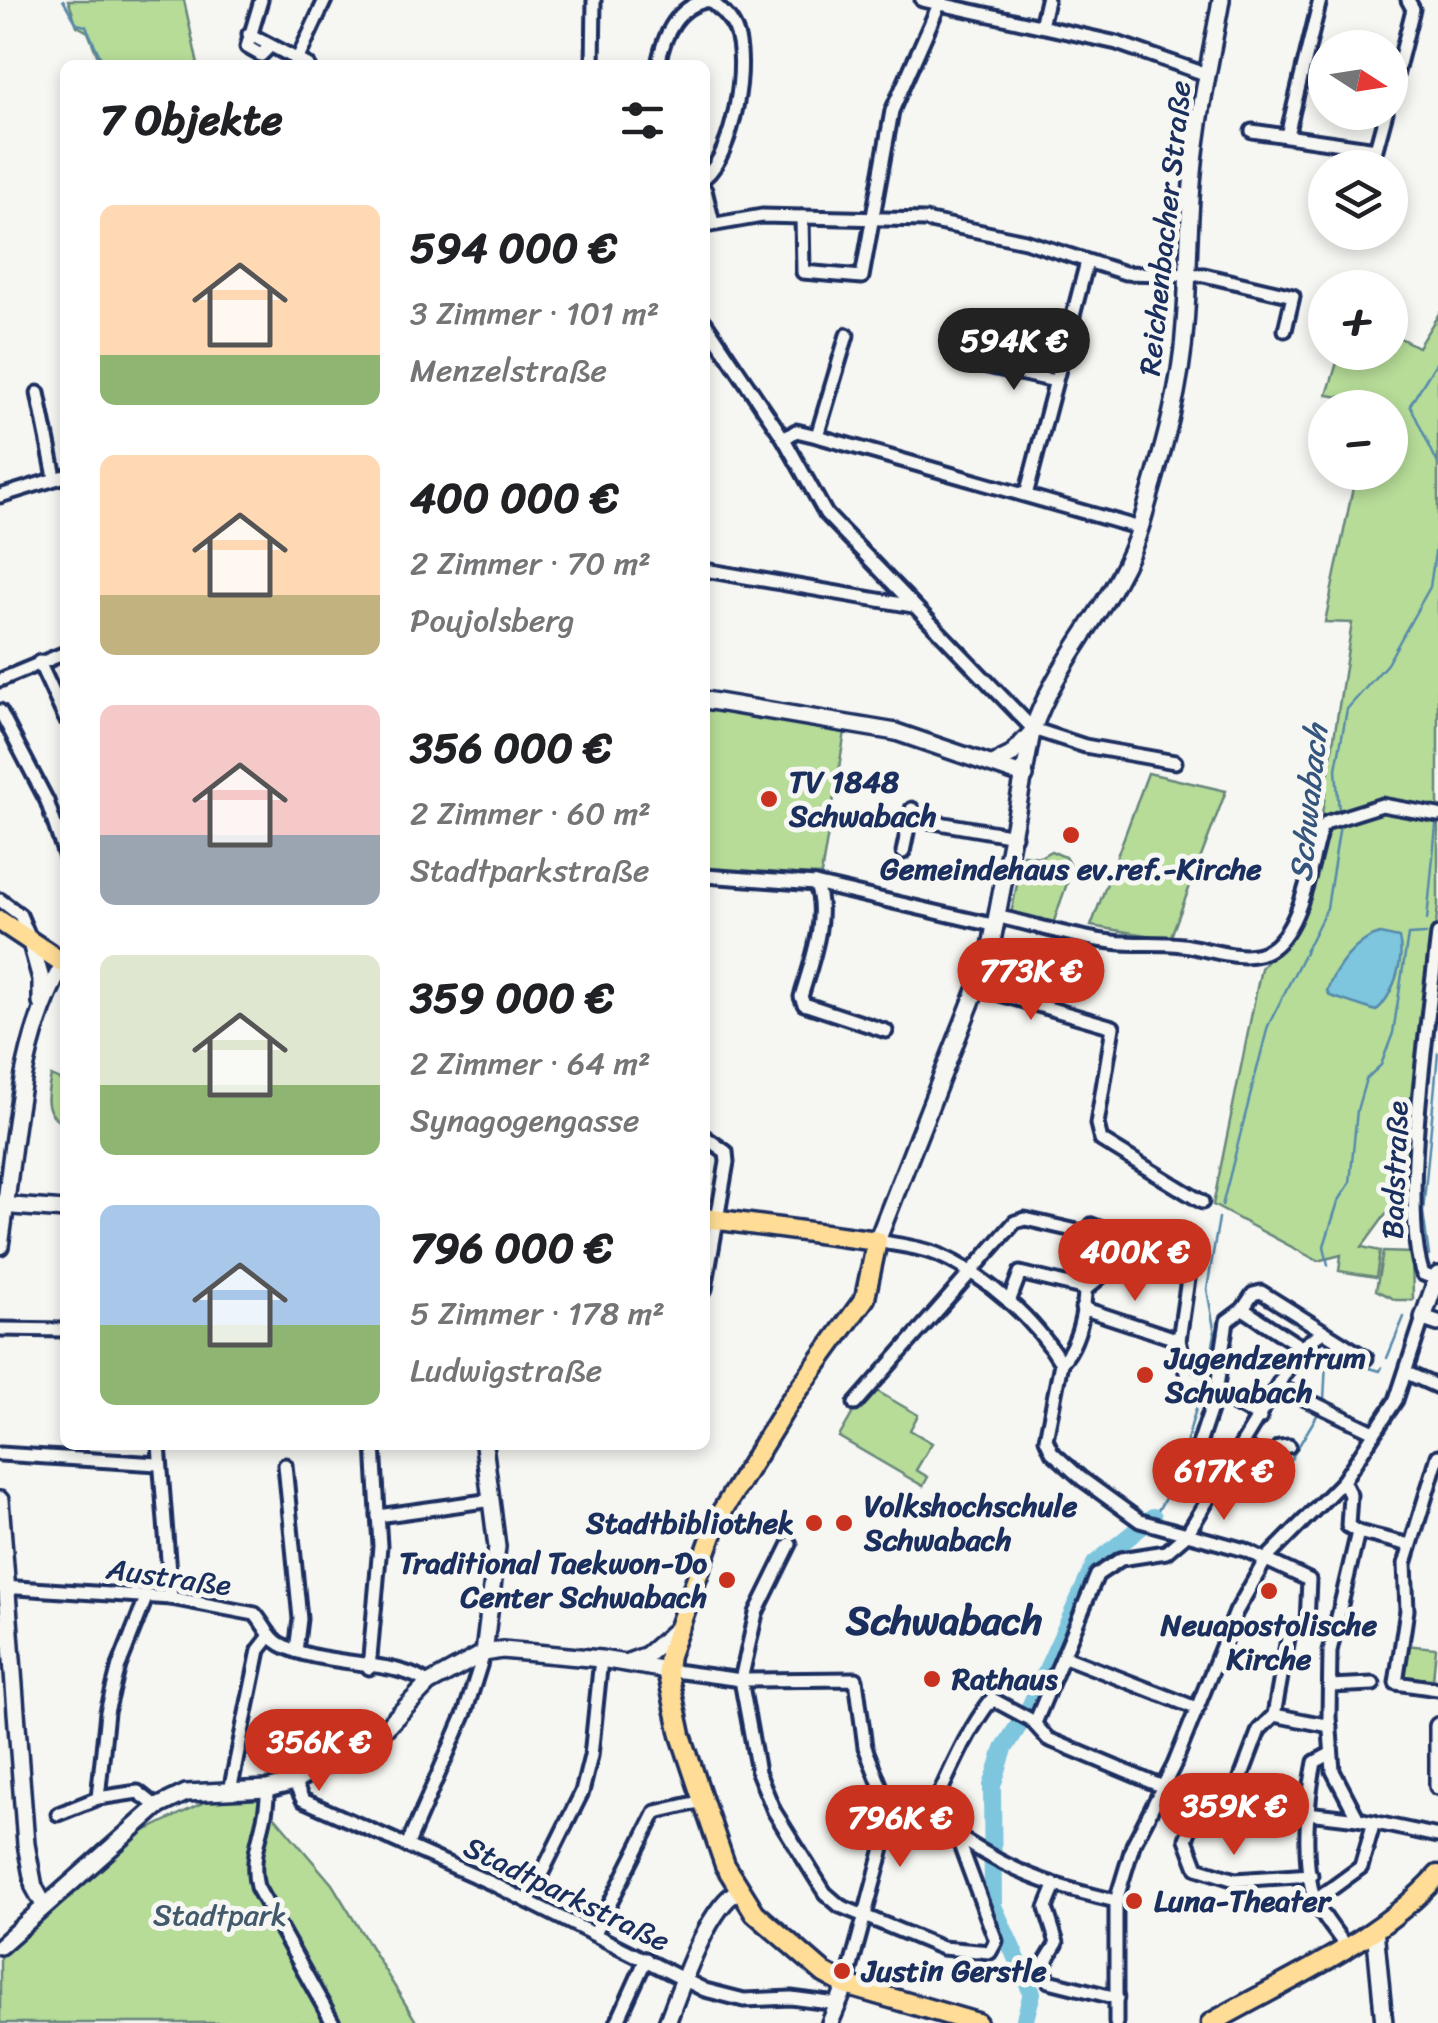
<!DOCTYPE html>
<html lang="de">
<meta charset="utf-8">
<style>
:root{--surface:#fff;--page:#f6f6f6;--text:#202124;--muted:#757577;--accent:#c8321e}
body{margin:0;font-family:Sriracha,sans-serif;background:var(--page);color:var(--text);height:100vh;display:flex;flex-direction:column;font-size:38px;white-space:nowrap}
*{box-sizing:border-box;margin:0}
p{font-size:32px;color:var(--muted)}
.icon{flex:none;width:55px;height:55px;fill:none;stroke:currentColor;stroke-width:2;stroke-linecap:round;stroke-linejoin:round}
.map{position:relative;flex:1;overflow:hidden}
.panel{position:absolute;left:60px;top:60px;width:650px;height:1390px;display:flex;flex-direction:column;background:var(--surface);border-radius:15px;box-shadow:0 5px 15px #0003}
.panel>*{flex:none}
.needle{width:65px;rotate:102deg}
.buttons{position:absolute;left:1308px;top:30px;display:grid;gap:20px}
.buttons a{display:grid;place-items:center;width:100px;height:100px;border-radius:50%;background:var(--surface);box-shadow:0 5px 15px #0003;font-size:50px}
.price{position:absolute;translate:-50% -85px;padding:0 22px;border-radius:35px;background:var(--accent);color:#fff;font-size:32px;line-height:65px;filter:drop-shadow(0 2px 5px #0008)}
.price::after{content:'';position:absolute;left:50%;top:60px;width:30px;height:22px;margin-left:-15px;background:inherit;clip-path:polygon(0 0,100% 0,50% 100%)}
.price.active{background:#222;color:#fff}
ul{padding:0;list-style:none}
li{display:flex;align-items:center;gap:30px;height:250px;padding:0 40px}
li span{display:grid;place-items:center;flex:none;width:280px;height:200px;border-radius:15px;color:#555}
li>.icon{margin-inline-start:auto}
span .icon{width:120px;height:120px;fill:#fffc;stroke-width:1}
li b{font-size:42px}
h2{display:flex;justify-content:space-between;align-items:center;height:120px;padding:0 40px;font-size:42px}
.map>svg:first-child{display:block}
.green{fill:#b6dc98;stroke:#68867b;stroke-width:2.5}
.water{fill:#7dc6de;stroke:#568aab;stroke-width:2.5}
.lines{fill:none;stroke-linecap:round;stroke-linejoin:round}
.stream{stroke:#568aab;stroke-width:2.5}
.river{stroke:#7dc6de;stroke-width:18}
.street-casing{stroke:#1b2f5e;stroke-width:19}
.secondary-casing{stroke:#1b2f5e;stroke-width:22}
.primary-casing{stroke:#1b2f5e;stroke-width:25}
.street{stroke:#f6f6f2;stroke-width:11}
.secondary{stroke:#f6f6f2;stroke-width:15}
.primary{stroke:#ffdd96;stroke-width:18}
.poi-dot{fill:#c8321e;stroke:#f6f6f2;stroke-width:4}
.labels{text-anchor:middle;stroke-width:10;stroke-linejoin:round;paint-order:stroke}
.street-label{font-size:30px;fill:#1b2f5e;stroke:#f6f6f2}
.poi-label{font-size:30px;font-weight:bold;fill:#1b2f5e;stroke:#f6f6f2;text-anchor:start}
.park-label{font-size:30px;fill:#425a6c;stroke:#f6f6f2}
.water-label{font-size:32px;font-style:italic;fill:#34557e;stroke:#f6f6f2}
.district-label{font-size:40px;font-weight:bold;fill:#1b2f5e;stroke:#f6f6f2}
</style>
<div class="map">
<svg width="1438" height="2023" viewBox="0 0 1438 2023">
<rect width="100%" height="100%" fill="#f6f6f2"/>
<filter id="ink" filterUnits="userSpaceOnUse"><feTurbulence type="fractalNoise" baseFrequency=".01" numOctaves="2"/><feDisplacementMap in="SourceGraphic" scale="20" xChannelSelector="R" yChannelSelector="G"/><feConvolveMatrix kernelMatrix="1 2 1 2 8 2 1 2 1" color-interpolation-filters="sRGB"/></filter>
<g filter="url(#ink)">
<g class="green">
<polygon points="68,0 184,0 198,65 101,65 88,32 77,26"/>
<polygon points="1438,315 1438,905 1411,1180 1362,1247 1380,1251 1376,1277 1339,1271 1341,1255 1318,1261 1213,1205 1261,968 1293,931 1320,827 1352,623 1325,622 1356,473 1390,472 1390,408 1370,407 1370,401 1327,395 1340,353 1390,352 1390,333 1418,347"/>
<polygon points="705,709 846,726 821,875 705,871"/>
<polygon points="1148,773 1226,791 1170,939 1091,926"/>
<polygon points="1051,851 1065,857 1072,869 1053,924 1011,914 1023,855 1040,857"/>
<path d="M51,1076L65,1082V1126C43,1111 46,1100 51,1076Z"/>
<polygon points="1383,1252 1412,1253 1413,1300 1396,1300 1376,1290"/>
<polygon points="875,1390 918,1415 910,1430 932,1443 916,1470 928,1477 923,1486 839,1437 862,1397"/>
<polygon points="1405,1645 1436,1648 1433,1679 1403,1677"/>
<polygon points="258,1797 332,1884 417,2023 0,2023 0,1950 25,1923 33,1930 141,1833 213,1798"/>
</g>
<path class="water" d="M1380,934L1399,938C1405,961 1393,996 1376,1011L1330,996L1327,991C1334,969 1357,939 1380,934Z"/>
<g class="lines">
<g class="stream">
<polyline points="63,0 77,24 86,26 104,65"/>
<polyline points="1438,360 1410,405 1438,464"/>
<polyline points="1339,812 1336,769 1347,709 1387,664 1430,587 1438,532"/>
<polyline points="1427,920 1436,825"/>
<polyline points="1222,1206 1268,1026 1327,908 1340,825"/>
<polyline points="1429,1256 1423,1212 1438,1053"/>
<polyline points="1328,1265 1324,1246 1338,1202 1350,1183 1357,1110 1366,1079 1381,1065 1393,1033 1408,935 1426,934"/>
<polyline points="1387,1358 1404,1317"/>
<polyline points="1305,1363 1325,1366"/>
<polyline points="1366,1367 1380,1371 1382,1367"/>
<polyline points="1206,1384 1215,1334 1207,1289 1219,1218"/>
<polyline points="1324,1400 1327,1343"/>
<polyline points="1282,1474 1319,1412"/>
<polyline points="1222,1490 1244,1491 1273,1483"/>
<path d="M1153,1517C1182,1479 1186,1434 1202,1391"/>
</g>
<polyline class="river" points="1024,2023 1032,1993 993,1906 992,1786 1004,1749 1030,1707 1095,1564 1153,1517"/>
<g class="street-casing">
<g id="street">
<polyline points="261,0 247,47 261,55 270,46"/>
<polyline points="922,0 1117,43 1208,75"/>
<polyline points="1041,26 1047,0"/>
<polyline points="249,34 308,65"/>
<polyline points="295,65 325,0"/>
<polyline points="593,65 594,0"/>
<path d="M658,65C664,34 677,5 710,0C719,8 730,17 735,29C750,62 733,154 705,177"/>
<polyline points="1390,100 1413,9 1408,0"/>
<polyline points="1252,131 1376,149 1386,112"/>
<polyline points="1287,135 1320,0"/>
<polyline points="705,190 713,223"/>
<polyline points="802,217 803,272 862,277 892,111 941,0"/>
<polyline points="705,226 762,216 925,220 1025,241 1125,273 1204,275 1293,296 1285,330"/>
<polyline points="705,322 784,439 826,514 1033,729 1085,746 1175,762"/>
<polyline points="983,365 1055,381"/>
<polyline points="38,393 55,477"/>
<polyline points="817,436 847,335"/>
<polyline points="784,439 796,431 817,436 1140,528"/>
<polyline points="1026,495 1087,262"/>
<polyline points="0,496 65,476"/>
<polyline points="705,570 913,606"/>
<polyline points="39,662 65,718"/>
<polyline points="0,680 65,653"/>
<polyline points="0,711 47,801 65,855"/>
<polyline points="912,809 910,818 1015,836"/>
<polyline points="903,852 910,818"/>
<polyline points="705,876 815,884 997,926"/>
<path d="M815,884C830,914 810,966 801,997L804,1004L886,1031"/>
<polyline points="0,900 20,915 30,939"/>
<path d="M999,917C1036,925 1075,938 1112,942C1135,945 1159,942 1182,945C1209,948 1247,966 1272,948C1302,926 1311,862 1321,828L1328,822L1382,805L1438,815"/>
<path d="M1438,934C1430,1008 1399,1212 1423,1274L1438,1280"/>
<polyline points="979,988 1113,1027 1097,1124 1101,1140 1202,1202"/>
<polyline points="705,1137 726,1152 727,1162 705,1289"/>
<polyline points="1086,1233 1092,1225 1120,1236"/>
<path d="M877,1241C897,1245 921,1247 939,1255C986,1276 1035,1319 1061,1363"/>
<polyline points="1189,1272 1179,1340 1187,1377 1260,1418"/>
<polyline points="1086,1289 1151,1235 1171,1243"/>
<polyline points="1009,1302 1020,1273 1086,1289"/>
<polyline points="1082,1308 1179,1340"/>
<polyline points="1243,1309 1301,1347"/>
<polyline points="0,1329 65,1330"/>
<polyline points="1061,1363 1046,1439 1052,1452 1082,1479 1140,1521 1245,1550 1309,1580 1307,1623 1289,1633 1274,1715 1259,1730 1231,1804"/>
<path d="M1061,1363C1090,1331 1086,1273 1086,1233"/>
<polyline points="1407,1373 1438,1387"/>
<polyline points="1278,1386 1374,1432"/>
<polyline points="855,1404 1015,1222 1025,1219 1086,1233"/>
<polyline points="159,1445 171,1598"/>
<polyline points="1243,1446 1267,1460 1276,1477"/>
<polyline points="0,1454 158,1464"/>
<polyline points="1438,1456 1405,1564 1407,1610 1396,1683 1438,1689"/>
<polyline points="1267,1460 1279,1447 1289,1446"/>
<polyline points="285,1465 300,1619 296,1651"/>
<polyline points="1228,1469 1197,1450 1216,1393 1227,1321 1243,1309 1253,1294 1261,1292 1366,1358"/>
<polyline points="1343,1481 1350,1495 1348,1526 1358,1532 1330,1651 1329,1717 1333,1771 1358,1819"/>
<polyline points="378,1516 492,1500"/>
<polyline points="1358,1532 1410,1545"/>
<polyline points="790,1544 756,1613 741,1680 758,1772 774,1811 825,1893 840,1906 942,1948 990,1952 996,1941 958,1839"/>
<path d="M2,1587L171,1598L255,1614C264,1624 269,1638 280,1644C319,1667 401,1659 428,1684"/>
<polyline points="1065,1657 1196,1708"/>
<polyline points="369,1668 380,1546 374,1445"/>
<polyline points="667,1670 741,1680 856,1679 865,1747 892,1815"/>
<polyline points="1330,1686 1373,1684"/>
<polyline points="1274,1715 1330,1726"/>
<polyline points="1035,1723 1097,1575 1121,1559 1166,1552 1187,1534 1301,1347 1323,1332"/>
<path d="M1330,1754L1315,1762C1307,1801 1303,1852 1312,1891C1317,1911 1335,1930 1346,1947"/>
<polyline points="294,1782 303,1800 491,1883 705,1990 744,2000 791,1998 837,2004"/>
<path d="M267,1789C269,1824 248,1851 257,1887L333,2023"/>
<polyline points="230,1791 259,1650 270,1636"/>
<polyline points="98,1798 107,1712 119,1666 146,1598"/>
<polyline points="1202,1798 1186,1839 1197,1868 1235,1880 1311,1875"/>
<polyline points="58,1814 98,1798 138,1792 157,1807"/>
<path d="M892,1815C943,1819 961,1842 1005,1864C1040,1882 1077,1892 1116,1901"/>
<path d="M928,1818C949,1776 963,1736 992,1699L1031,1720L1048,1739L1163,1787L1231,1804L1358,1819L1438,1836"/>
<polyline points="407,1846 465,1713 484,1653"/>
<polyline points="1055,1886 1046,1908 1057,1943 1043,1966 1049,1981 1117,1998"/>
<polyline points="1316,1900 1361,1867 1374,1822"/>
<polyline points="528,1901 582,1792 591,1756 601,1659"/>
<polyline points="595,1933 656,1812 703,1801"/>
<polyline points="846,1985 892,1815"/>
<polyline points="617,2023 646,1959"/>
<polyline points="1116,2023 1116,1901 1133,1845 1174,1765 1236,1612 1266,1559 1343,1481 1396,1400 1423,1318"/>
</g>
</g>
<g class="secondary-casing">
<g id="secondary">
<polyline points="705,700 896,732 1025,776"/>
<polyline points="993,764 1011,755 1032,732"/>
<polyline points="31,943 41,979 41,1003"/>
<polyline points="0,1205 65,1210"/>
<path d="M877,1241L989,957L1032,732C1057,656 1118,602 1141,525C1160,460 1181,393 1185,325C1189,274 1188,223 1193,173C1198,115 1211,57 1221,0"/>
<path d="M0,1246C15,1150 15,1046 65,961"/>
<polyline points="1438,1275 1423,1318 1438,1323"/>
<polyline points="0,1500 26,1844 34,1887 44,1905"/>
<polyline points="484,1653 497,1547 484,1445"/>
<polyline points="628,1662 647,1655 678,1628"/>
<polyline points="1438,1726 1438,1786"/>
<polyline points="1375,1929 1384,2023"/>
<polyline points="0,1946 157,1807 186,1793 267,1789 294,1782 380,1734 428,1684 484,1653 502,1650 601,1659 667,1670"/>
<path d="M667,2023C680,1990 707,1908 738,1891"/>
<polyline points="830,2023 846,1985"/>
</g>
</g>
<g class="primary-casing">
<g id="primary">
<polyline points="0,921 65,964"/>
<polyline points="705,1218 877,1241 865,1298 788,1404 719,1516 669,1655 667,1670 681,1735 703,1801 725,1865 755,1913 824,1973 846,1985 977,2023"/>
<path d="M1211,2023C1288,1979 1379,1941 1438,1875"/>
</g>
</g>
<use href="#street" class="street"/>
<use href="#secondary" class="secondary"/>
<use href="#primary" class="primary"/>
</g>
</g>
<g class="poi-dot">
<circle cx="769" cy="799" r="10"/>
<circle cx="1071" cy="835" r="10"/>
<circle cx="1145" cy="1375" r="10"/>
<circle cx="814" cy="1523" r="10"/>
<circle cx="844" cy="1523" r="10"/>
<circle cx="727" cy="1580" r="10"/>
<circle cx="1269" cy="1591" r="10"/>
<circle cx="932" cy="1679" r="10"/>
<circle cx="1134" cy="1901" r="10"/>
<circle cx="842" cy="1971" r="10"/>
</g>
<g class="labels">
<g class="street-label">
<text transform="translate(1165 228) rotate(-84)" y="10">Reichenbacher Straße</text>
<text transform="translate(1395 1170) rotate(-88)" y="10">Badstraße</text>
<text transform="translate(169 1577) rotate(8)" y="10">Austraße</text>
<text transform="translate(567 1894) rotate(26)" y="10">Stadtparkstraße</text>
</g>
<g class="poi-label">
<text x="789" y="792">TV 1848<tspan x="789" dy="34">Schwabach</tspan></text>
<text x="1071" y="879" text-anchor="middle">Gemeindehaus ev.ref.-Kirche</text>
<text x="1165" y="1368">Jugendzentrum<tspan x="1165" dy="34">Schwabach</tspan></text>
<text x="864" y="1516">Volkshochschule<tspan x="864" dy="34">Schwabach</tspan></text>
<text x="794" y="1533" text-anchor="end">Stadtbibliothek</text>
<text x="707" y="1573" text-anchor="end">Traditional Taekwon-Do<tspan x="707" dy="34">Center Schwabach</tspan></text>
<text x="1269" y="1635" text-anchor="middle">Neuapostolische<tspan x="1269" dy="34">Kirche</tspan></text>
<text x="952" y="1689">Rathaus</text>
<text x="1154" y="1911">Luna-Theater</text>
<text x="862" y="1981">Justin Gerstle</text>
</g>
<g class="park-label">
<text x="220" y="1925">Stadtpark</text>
</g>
<g class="water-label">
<text transform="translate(1308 803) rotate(-84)" y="11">Schwabach</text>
</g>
<g class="district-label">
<text x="944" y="1634">Schwabach</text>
</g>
</g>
</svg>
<div class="buttons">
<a><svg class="needle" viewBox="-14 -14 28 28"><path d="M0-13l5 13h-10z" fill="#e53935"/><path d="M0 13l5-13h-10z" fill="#757577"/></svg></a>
<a><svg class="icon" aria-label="layers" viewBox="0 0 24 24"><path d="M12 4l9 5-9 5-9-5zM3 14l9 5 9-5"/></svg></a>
<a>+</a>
<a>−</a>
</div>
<b class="price active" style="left:1014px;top:393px">594K €</b>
<b class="price" style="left:1031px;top:1023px">773K €</b>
<b class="price" style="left:1135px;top:1304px">400K €</b>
<b class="price" style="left:1224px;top:1523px">617K €</b>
<b class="price" style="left:319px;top:1794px">356K €</b>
<b class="price" style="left:1234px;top:1858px">359K €</b>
<b class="price" style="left:900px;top:1870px">796K €</b>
<section class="panel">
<h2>7 Objekte<svg class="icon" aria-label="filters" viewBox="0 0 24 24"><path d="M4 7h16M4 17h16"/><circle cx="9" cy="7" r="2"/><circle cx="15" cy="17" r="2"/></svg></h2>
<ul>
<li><span style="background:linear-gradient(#ffd9b3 75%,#8fb573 0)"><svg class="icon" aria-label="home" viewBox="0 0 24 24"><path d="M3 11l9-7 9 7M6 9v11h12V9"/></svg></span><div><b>594 000 €</b><p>3 Zimmer · 101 m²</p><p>Menzelstraße</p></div></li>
<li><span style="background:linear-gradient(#ffd9b3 70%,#c2b280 0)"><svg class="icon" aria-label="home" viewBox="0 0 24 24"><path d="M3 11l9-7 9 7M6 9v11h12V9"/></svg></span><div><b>400 000 €</b><p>2 Zimmer · 70 m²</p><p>Poujolsberg</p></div></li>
<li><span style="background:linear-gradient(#f6c9c9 65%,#9aa5b1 0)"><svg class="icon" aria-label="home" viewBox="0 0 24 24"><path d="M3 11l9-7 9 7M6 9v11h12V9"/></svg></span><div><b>356 000 €</b><p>2 Zimmer · 60 m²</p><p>Stadtparkstraße</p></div></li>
<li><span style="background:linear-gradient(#dfe7d0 65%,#8fb573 0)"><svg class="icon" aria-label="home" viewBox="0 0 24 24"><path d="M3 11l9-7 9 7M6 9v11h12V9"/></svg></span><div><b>359 000 €</b><p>2 Zimmer · 64 m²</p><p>Synagogengasse</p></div></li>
<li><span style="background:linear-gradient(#a9c7e8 60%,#8fb573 0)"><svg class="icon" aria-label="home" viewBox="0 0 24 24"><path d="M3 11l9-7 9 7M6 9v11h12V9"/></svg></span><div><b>796 000 €</b><p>5 Zimmer · 178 m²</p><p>Ludwigstraße</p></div></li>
</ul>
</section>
</div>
